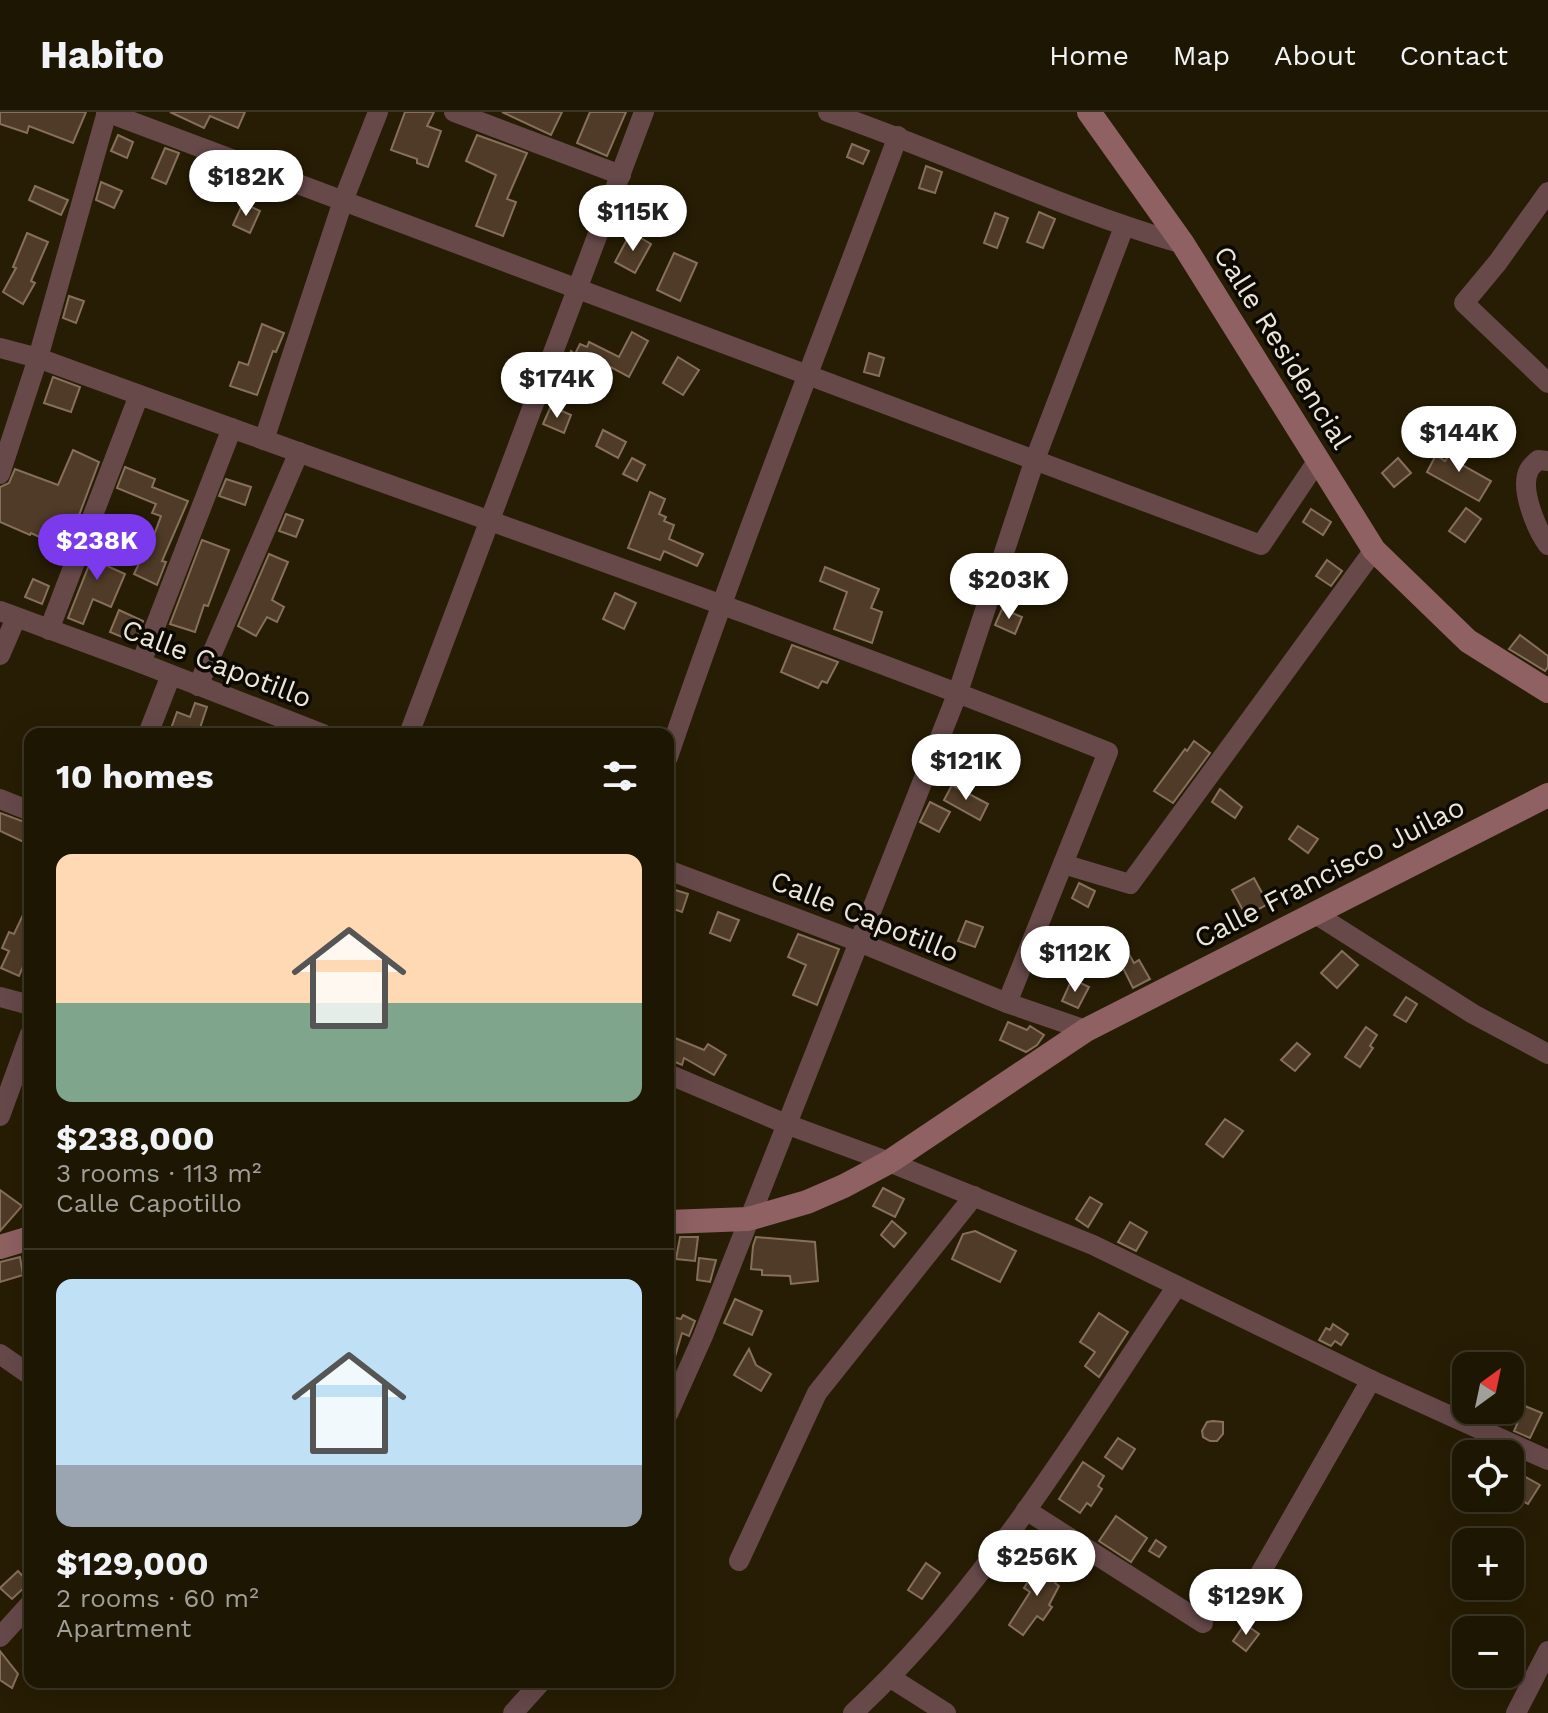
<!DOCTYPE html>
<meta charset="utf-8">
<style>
:root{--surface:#1d1603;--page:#251f0d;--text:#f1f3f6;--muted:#a09f9a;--line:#3b3525;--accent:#7c3aed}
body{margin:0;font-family:"Work Sans",sans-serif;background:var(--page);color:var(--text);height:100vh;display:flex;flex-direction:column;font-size:30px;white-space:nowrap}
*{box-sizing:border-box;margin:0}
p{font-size:26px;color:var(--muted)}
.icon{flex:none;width:44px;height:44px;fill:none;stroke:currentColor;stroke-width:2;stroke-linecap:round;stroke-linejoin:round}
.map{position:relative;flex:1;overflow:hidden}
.sheet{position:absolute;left:24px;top:616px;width:650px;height:960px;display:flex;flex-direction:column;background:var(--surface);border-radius:16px;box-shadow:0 8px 32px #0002,0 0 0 2px var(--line)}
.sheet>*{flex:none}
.needle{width:52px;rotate:33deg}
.fabs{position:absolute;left:1452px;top:1240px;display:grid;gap:16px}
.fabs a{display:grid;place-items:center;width:72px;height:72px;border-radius:16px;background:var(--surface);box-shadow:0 8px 32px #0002,0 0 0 2px var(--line);font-size:40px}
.price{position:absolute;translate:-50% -68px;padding:0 18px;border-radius:28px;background:#fff;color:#222;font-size:26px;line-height:52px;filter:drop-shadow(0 2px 4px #0008)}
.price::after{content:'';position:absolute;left:50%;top:48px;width:24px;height:18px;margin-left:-12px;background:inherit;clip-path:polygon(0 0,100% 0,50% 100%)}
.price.active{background:var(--accent);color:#fff}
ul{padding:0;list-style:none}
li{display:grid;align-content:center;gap:16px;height:424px;padding:0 32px}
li+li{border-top:2px solid var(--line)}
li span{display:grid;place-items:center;height:248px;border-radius:16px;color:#555}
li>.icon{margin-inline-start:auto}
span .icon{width:144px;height:144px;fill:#fffc;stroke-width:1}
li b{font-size:34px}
h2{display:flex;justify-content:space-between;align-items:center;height:96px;padding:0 32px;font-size:34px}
header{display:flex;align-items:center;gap:48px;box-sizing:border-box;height:112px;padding:0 40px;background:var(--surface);border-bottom:2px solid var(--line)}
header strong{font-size:38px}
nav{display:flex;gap:44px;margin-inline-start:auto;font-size:28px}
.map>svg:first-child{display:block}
.building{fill:#4f3b27;stroke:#87705b;stroke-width:2}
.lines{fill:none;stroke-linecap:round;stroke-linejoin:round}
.street{stroke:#67494a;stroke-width:20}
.secondary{stroke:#8f6163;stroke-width:24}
.labels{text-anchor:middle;stroke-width:7;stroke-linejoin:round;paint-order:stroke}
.street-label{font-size:28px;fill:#ece6d7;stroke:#0c0802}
</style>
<header>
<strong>Habito</strong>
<nav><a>Home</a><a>Map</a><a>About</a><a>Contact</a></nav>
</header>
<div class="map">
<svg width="1548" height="1601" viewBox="0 0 1548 1601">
<rect width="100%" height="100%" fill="#271d04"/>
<g class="building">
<polygon points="0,0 86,0 73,31 29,14 27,21 0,12"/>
<polygon points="170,0 245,0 238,16 210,4 204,16"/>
<polygon points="405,0 434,0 427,14 441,19 428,55 417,51 417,47 391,38"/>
<polygon points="502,0 562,0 551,23"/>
<polygon points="590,0 626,0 607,44 577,31"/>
<polygon points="118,23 133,30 127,46 111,39"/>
<polygon points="477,23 527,41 507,87 516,90 503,124 476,114 496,63 466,49"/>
<polygon points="852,32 869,39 863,52 847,45"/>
<polygon points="165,36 179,41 166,72 152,66"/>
<polygon points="926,54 942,60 935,81 919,76"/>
<polygon points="101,70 122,79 114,96 96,88"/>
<polygon points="35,74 68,88 61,103 29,88"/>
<polygon points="243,91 260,99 250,121 233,113"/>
<polygon points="1039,100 1055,107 1043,136 1027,130"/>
<polygon points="995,101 1008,106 997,136 984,131"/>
<polygon points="631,120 651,132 635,161 615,150"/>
<polygon points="27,121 48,130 31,169 35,171 23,192 3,180 16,156 13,155"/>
<polygon points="674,141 697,151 680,189 657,178"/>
<polygon points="69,184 84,189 76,211 63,206"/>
<polygon points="262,212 284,221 276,240 273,239 257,283 230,274 239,250 248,253"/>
<polygon points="632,220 648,229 629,265 607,253 599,268 578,257 576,260 564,254 571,239 575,242 580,232 587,235 589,230 619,245"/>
<polygon points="869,241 884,246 879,264 864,260"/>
<polygon points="678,245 699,258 683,283 663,271"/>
<polygon points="53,265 80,275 71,300 44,291"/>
<polygon points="551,294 571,303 564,321 543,312"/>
<polygon points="603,318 626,330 618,346 596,334"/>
<polygon points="1455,334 1468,343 1462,353 1491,369 1479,389 1427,360 1436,343 1445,349"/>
<polygon points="73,338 99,350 78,406 63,436 31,421 30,423 0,410 0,375 9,371 15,357 58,373"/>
<polygon points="632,346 645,353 637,369 623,362"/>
<polygon points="1398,346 1411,361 1394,375 1382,361"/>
<polygon points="125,355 155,367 152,375 188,389 162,449 166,450 157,473 134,462 144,441 147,442 161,404 152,401 156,392 117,376"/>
<polygon points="226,367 251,375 245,393 219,384"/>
<polygon points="650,380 665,387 659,402 666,405 664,409 674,413 669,427 703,442 697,454 664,439 660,448 628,436"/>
<polygon points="1466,396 1481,407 1465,430 1449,419"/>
<polygon points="1311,397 1331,410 1323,423 1303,410"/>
<polygon points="286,402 303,408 296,425 279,419"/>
<polygon points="101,423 114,428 105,453 125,462 111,495 93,487 83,512 68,506"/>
<polygon points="202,428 229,438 208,494 204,493 195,520 170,512"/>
<polygon points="269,442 288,450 272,488 284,495 277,510 267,505 256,524 238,514"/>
<polygon points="1327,448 1342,459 1331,474 1316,464"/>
<polygon points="825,455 879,477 871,496 882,500 872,531 834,517 847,480 820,469"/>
<polygon points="33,467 49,474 42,492 25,485"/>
<polygon points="615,481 636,491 624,517 603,507"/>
<polygon points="1002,497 1022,505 1015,522 995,513"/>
<polygon points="119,498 143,509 134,530 110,520"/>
<polygon points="1520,523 1548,544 1548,555 1545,559 1509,537"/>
<polygon points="792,533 838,550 827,571 822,569 818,576 781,560"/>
<polygon points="195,591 207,595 198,622 169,622 177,600 190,605"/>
<polygon points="1194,629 1210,641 1173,691 1154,679 1185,637 1187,639"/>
<polygon points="952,673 988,692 980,708 944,688"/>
<polygon points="1220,677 1242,695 1235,706 1212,690"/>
<polygon points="930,690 950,700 939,720 920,710"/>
<polygon points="0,701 30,712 30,733 0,719"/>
<polygon points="1298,714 1318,727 1308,741 1289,727"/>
<polygon points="1254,766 1268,792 1246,804 1232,778"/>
<polygon points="1079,771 1095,779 1088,795 1072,786"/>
<polygon points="672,777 688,782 682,800 668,795"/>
<polygon points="30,788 30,838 19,864 1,856 9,839 2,836 9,820 14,822"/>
<polygon points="718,800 739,808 730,829 710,821"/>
<polygon points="966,809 983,815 975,835 958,829"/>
<polygon points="798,822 839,837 817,893 793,883 806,853 788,845"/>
<polygon points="1118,823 1134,851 1139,848 1150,867 1133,876 1109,828"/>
<polygon points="1342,839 1358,853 1337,876 1321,861"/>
<polygon points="1072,867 1089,875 1078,896 1062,889"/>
<polygon points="1406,885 1417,892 1406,910 1394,903"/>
<polygon points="1008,910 1027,918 1030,914 1044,923 1037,933 1026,940 1000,928"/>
<polygon points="1366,915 1377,923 1370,934 1373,936 1360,955 1345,945"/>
<polygon points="675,926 704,938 708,932 726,943 714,963 684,946 682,953 668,947"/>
<polygon points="1297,931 1310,942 1295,959 1281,948"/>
<polygon points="1225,1007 1243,1019 1223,1045 1206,1032"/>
<polygon points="883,1076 904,1087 895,1105 873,1094"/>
<polygon points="0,1078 22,1094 0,1119"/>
<polygon points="1090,1085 1102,1092 1088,1115 1076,1107"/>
<polygon points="892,1109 906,1121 894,1135 881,1123"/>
<polygon points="1130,1110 1147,1120 1136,1139 1118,1130"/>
<polygon points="975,1119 1016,1139 1000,1170 952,1147 963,1122"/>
<polygon points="680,1125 698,1125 695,1149 676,1147"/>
<polygon points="756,1125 815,1130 818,1169 791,1172 790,1164 762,1163 762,1158 751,1157 753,1134"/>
<polygon points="20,1145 23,1163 0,1170 0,1150"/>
<polygon points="699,1146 716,1148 710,1170 697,1168"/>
<polygon points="735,1187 762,1199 752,1223 724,1211"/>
<polygon points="1099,1201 1128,1220 1099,1265 1085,1254 1095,1240 1080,1230"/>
<polygon points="683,1203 695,1209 689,1224 682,1221 671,1258 668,1257 668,1204 681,1207"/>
<polygon points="1333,1212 1348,1222 1341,1233 1335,1229 1331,1234 1319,1228 1326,1216 1330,1218"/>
<polygon points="749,1237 756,1253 771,1262 761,1279 734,1263"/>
<polygon points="1525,1294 1542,1301 1530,1326 1514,1319"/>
<polygon points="1213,1309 1223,1310 1223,1322 1217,1329 1210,1329 1203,1325 1202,1319 1207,1310"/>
<polygon points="1118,1326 1135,1337 1122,1357 1105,1345"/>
<polygon points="1083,1350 1104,1364 1098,1374 1102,1377 1091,1394 1087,1391 1080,1401 1059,1387"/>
<polygon points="1524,1364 1540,1373 1528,1392 1512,1383"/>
<polygon points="1116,1404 1147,1426 1131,1450 1099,1429"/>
<polygon points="1156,1428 1166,1435 1159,1445 1149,1439"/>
<polygon points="1040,1450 1060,1463 1055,1471 1059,1474 1049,1493 1052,1495 1043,1508 1037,1504 1023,1523 1009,1513 1030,1480 1024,1476"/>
<polygon points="926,1451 940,1461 922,1487 908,1478"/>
<polygon points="18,1459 29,1471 12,1487 0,1476"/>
<polygon points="1245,1512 1259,1522 1246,1539 1233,1529"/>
<polygon points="0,1539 18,1562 12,1576 0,1568"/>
</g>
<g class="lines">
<g class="street">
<polyline points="106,0 1261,433 1318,348"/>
<polyline points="454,0 621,63"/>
<path d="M828,0C947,41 1062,97 1183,132"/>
<polyline points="1548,80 1498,150 1464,191 1548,271"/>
<path d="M0,236L38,246C395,377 755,499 1108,640L1007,891"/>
<polyline points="264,328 343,89 378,0"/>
<path d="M1548,349L1538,348C1535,351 1531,354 1529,358C1519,377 1537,418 1548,433"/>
<polyline points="0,362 38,246 107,0"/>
<polyline points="0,499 141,551 323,622"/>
<polyline points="49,518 139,283"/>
<polyline points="0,543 16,506"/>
<polyline points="141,551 232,316"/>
<polyline points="198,574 299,340"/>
<polyline points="148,622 171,563"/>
<polyline points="409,622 644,0"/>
<path d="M668,645C739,436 821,231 898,24"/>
<polyline points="0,687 30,699"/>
<polyline points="1063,752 1130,772 1374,438"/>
<polyline points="668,758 859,830 1007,891 1086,918"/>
<polyline points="1314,801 1473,902 1548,942"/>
<polyline points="0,885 30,893"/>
<polyline points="668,962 786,1012 889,1050 1093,1133 1371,1268 1548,1348"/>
<polyline points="0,1004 30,922"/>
<polyline points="0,1242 30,1263"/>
<polyline points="668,1302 703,1224 958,580 1034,350 1124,115"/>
<polyline points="1026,1398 1203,1511"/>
<polyline points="739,1449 817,1281 974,1084"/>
<polyline points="1253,1474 1371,1268"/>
<polyline points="0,1525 30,1492"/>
<polyline points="891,1566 946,1601"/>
<polyline points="513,1601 541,1570"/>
<path d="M853,1601C985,1479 1077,1322 1177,1174"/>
<polyline points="1516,1601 1548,1539"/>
</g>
<g class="secondary">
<polyline points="1089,0 1183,132 1374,438 1468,529 1548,579"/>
<polyline points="668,1110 748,1107 807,1090 844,1074 889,1050 1086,918 1548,683"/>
<polyline points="0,1135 30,1126"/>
</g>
</g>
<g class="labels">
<g class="street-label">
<text transform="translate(1283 235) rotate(58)" y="10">Calle Residencial</text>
<text transform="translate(217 551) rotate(21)" y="10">Calle Capotillo</text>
<text transform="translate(1329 760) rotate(-27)" y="10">Calle Francisco Juilao</text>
<text transform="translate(865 804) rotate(22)" y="10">Calle Capotillo</text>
</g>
</g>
</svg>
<div class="fabs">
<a><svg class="needle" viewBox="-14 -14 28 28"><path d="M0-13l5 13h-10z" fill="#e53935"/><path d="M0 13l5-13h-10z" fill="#a09f9a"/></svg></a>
<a><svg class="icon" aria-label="locate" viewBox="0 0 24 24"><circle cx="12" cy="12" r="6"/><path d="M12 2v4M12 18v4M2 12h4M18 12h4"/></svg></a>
<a>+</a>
<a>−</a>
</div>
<b class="price" style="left:246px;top:106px">$182K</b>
<b class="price" style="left:633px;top:141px">$115K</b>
<b class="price" style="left:557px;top:308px">$174K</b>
<b class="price" style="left:1459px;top:362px">$144K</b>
<b class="price active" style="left:97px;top:470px">$238K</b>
<b class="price" style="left:1009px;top:509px">$203K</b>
<b class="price" style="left:966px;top:690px">$121K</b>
<b class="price" style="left:1075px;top:882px">$112K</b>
<b class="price" style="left:1037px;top:1486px">$256K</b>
<b class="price" style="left:1246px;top:1525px">$129K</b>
<section class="sheet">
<h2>10 homes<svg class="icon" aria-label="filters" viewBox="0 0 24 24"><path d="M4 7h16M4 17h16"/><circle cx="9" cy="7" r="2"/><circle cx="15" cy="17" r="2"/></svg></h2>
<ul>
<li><span style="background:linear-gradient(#ffd9b3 60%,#7fa58c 0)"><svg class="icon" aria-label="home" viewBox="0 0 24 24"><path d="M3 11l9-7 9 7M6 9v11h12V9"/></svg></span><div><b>$238,000</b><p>3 rooms · 113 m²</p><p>Calle Capotillo</p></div></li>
<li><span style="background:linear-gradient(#bfe0f5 75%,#9aa5b1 0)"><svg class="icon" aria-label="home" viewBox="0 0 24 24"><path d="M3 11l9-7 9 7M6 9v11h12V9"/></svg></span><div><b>$129,000</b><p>2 rooms · 60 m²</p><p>Apartment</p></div></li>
</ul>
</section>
</div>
